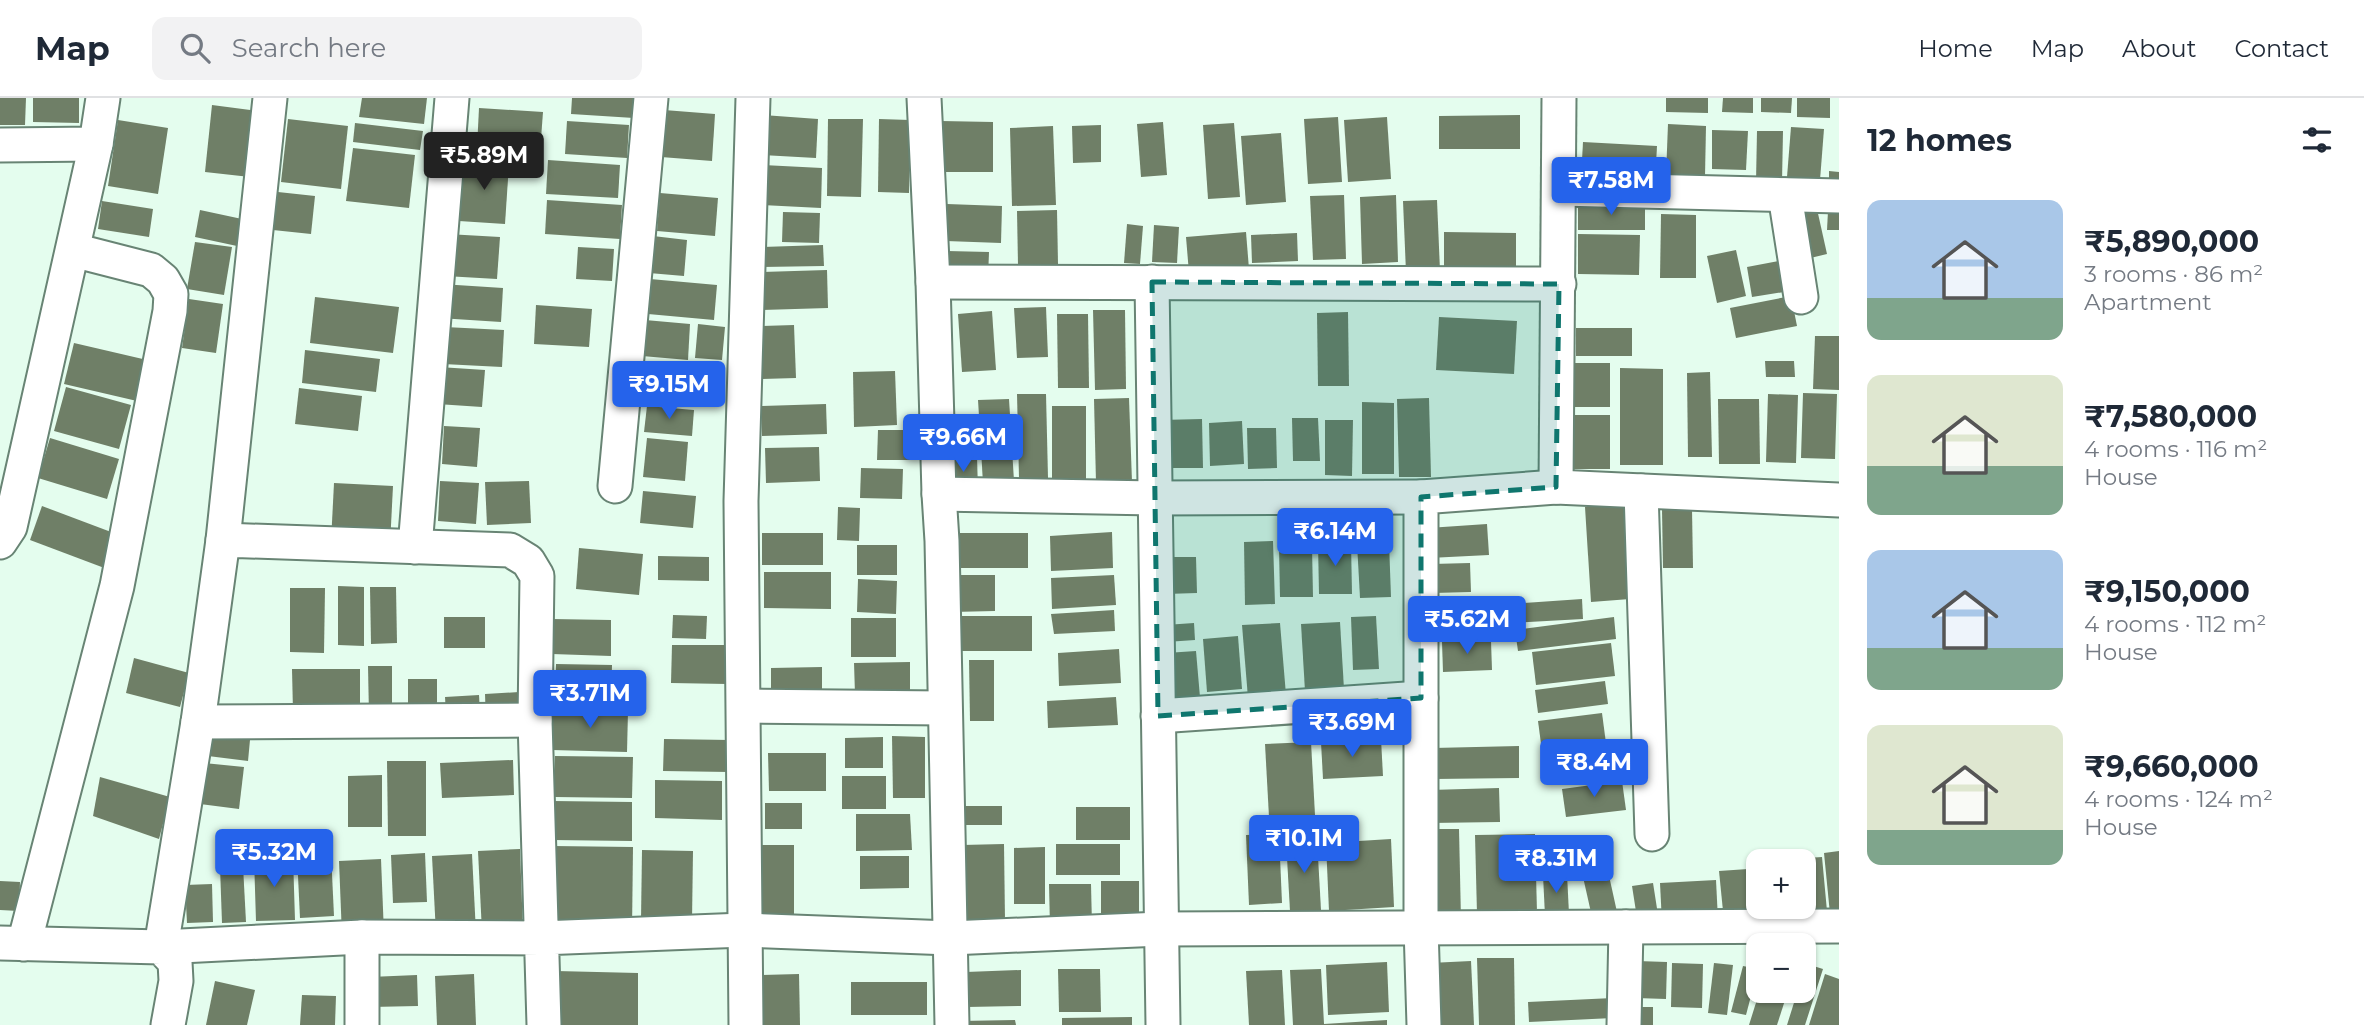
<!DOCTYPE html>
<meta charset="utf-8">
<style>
:root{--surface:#fff;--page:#f2f2f3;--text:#1f2937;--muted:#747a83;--line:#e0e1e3;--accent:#2563eb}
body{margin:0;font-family:Montserrat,sans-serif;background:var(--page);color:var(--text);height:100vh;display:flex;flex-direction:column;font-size:26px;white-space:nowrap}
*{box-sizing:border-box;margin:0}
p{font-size:23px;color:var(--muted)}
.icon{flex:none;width:38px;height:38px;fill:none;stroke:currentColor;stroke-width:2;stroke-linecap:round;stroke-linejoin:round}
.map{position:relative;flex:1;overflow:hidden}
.drawer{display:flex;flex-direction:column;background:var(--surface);width:525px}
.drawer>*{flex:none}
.tools{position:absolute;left:1746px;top:751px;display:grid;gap:14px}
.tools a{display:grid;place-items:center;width:70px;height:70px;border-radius:14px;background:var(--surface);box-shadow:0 2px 5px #0004;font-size:35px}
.price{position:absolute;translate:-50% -60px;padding:0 16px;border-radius:7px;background:var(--accent);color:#fff;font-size:23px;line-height:46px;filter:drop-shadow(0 2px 4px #0008)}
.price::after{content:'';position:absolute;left:50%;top:42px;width:21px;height:16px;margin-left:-10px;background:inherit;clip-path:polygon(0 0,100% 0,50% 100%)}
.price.on{background:#222;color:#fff}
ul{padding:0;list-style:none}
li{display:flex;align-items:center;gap:21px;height:175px;padding:0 28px}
li span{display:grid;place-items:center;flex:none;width:196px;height:140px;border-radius:14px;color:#555}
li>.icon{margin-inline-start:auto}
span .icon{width:84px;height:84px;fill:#fffc;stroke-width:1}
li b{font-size:30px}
h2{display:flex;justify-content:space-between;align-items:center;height:84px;padding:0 28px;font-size:30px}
header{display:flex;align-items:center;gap:42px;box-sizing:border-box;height:98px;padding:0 35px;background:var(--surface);border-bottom:2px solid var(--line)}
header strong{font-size:33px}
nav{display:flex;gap:38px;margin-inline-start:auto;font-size:24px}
.search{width:490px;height:63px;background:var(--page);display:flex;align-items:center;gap:18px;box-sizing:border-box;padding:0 24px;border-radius:14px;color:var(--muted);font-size:26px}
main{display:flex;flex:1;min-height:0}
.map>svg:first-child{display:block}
.building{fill:#6f7f67}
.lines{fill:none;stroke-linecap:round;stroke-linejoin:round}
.minor-casing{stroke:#688474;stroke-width:37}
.minor{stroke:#fff;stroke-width:33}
.marked{fill:#0f766e;fill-opacity:0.2;stroke:#0f766e;stroke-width:5;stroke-dasharray:14 9;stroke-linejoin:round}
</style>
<header>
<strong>Map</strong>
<div class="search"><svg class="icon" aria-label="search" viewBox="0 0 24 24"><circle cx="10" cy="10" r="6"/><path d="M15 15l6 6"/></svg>Search here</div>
<nav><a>Home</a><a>Map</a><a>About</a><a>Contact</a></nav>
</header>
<main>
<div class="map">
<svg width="1839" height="927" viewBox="0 0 1839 927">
<rect width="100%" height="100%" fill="#e4fdee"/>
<g class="building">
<polygon points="0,0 26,0 25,27 0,27"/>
<polygon points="33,0 79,0 79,25 33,24"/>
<polygon points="362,0 427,0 424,26 359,19"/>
<polygon points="572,0 635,0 634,20 571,16"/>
<polygon points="1666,0 1708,0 1708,15 1666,14"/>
<polygon points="1723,0 1753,0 1753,15 1722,14"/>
<polygon points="1761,0 1792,0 1791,15 1761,14"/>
<polygon points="1797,0 1830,0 1830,20 1797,19"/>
<polygon points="212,7 258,13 250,79 205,74"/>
<polygon points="479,10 543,14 540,54 477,50"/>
<polygon points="664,12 715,16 712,63 661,59"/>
<polygon points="763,17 818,21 816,60 761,57"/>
<polygon points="1520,17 1520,51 1439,51 1439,18"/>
<polygon points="1338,19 1342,84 1308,86 1304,21"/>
<polygon points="1387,19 1391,81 1348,84 1344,22"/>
<polygon points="288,21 348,28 341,91 281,84"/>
<polygon points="828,21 863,21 861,99 827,98"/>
<polygon points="879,21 910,22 909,95 878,94"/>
<polygon points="118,22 168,30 158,96 108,88"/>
<polygon points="567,23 629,27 627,60 565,56"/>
<polygon points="941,23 993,24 993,74 941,74"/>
<polygon points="1163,24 1167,77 1141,79 1137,26"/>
<polygon points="355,25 423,33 420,52 353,44"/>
<polygon points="1234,25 1240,99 1208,101 1203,27"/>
<polygon points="1668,26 1706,28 1705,78 1666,77"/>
<polygon points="1101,27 1101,64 1073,65 1072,28"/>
<polygon points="1053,28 1056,107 1012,108 1010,30"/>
<polygon points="1791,29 1824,31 1820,82 1787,79"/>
<polygon points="1712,32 1748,33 1746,72 1712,71"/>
<polygon points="1757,33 1783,33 1782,84 1756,84"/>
<polygon points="1281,35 1286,104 1246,107 1241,38"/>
<polygon points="1583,44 1657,48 1655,85 1581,81"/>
<polygon points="353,50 415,57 409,110 346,103"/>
<polygon points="548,62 620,67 618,100 546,96"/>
<polygon points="462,63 509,66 505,126 459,123"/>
<polygon points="763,67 822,70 821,110 762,107"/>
<polygon points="1829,73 1839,74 1839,95 1829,95"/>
<polygon points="278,94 315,98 311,136 273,132"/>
<polygon points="660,95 718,100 715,138 657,133"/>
<polygon points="1344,97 1346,161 1313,162 1310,98"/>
<polygon points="1396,97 1398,164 1362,166 1360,99"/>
<polygon points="547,102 622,107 620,141 545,136"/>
<polygon points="1437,102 1440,173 1406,174 1403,103"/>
<polygon points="102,103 153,111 149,139 98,131"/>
<polygon points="947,106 1002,108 1001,145 946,143"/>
<polygon points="1578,106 1645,107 1645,132 1578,132"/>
<polygon points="1817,111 1827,156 1802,162 1791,117"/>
<polygon points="200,112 242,121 237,148 195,139"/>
<polygon points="1057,112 1058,166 1018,167 1017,113"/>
<polygon points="1828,113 1839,113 1839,132 1827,132"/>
<polygon points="783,114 820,115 819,145 782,144"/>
<polygon points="1661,116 1696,117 1696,180 1660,180"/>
<polygon points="1127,126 1143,128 1140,166 1124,165"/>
<polygon points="1154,127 1179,129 1177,165 1152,164"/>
<polygon points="1246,134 1249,171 1189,175 1186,139"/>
<polygon points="1444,134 1516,135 1516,182 1444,182"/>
<polygon points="1297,135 1298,163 1252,165 1251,137"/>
<polygon points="447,136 500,139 497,181 445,178"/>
<polygon points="1578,136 1640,137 1639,177 1578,176"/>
<polygon points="653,138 687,142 684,178 649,175"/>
<polygon points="195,144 232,149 224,197 187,191"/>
<polygon points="823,147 824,168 762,169 761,149"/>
<polygon points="578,149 614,151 612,183 576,181"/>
<polygon points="1736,152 1746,198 1717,205 1707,158"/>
<polygon points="947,153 989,154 988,180 946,179"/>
<polygon points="1784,162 1790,193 1752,199 1747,169"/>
<polygon points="827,172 828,210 762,212 761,174"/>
<polygon points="650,181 717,187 714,222 648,216"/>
<polygon points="441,186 503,190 501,224 439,220"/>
<polygon points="1791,198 1797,228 1736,240 1730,210"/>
<polygon points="315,199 399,209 393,255 310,245"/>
<polygon points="189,201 223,206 216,255 182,250"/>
<polygon points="536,207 592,211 589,249 534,246"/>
<polygon points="1046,209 1048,259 1017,260 1014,210"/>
<polygon points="1093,212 1125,212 1126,291 1095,292"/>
<polygon points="992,213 996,272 962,274 958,216"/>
<polygon points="1348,214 1349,288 1318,288 1317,215"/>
<polygon points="1057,216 1088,216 1089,290 1058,290"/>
<polygon points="1439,219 1517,223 1514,276 1436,272"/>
<polygon points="645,222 690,226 688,262 642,258"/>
<polygon points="698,226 725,229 722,262 695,260"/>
<polygon points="794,227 796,280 760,281 759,228"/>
<polygon points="445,229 504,232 502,269 443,266"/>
<rect x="1576" y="230" width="56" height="28"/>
<polygon points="1815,238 1839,238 1839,292 1813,291"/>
<polygon points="74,245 147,262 137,303 64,286"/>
<polygon points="305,252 380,261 376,294 302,285"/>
<polygon points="1765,263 1794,263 1795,279 1766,279"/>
<polygon points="644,265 709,270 706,306 641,300"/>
<rect x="1571" y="265" width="39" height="44"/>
<polygon points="439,269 485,272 482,309 437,306"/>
<polygon points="1620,270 1663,271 1663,367 1620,367"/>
<polygon points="895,273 897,327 854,329 853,274"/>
<polygon points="1710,274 1712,359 1688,359 1687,275"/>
<polygon points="66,289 131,307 119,351 54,333"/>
<polygon points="299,290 362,298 358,333 295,326"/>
<polygon points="1803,295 1837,296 1835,361 1801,360"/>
<polygon points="1017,296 1046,296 1048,380 1019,380"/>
<polygon points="1768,296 1798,297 1796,365 1766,364"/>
<polygon points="1129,300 1132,384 1096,385 1094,301"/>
<polygon points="1429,300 1431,379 1399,379 1397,301"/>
<polygon points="1009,301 1014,383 983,385 978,302"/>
<polygon points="1718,301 1759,301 1760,366 1719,366"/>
<polygon points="1362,304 1394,305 1394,376 1362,376"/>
<polygon points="826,306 827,336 762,338 761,308"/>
<polygon points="647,308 694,312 692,338 644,334"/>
<polygon points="1052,308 1086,308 1086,385 1052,384"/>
<rect x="1566" y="317" width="44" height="54"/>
<polygon points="1292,320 1318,320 1320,363 1293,363"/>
<polygon points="1202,321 1203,370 1161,370 1160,322"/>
<polygon points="1325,322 1353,322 1352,378 1325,377"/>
<polygon points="1242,323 1244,366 1210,368 1209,325"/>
<polygon points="969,327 972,349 946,352 943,331"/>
<polygon points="444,328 480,330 477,369 442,366"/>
<polygon points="1247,330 1276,330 1277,370 1248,371"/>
<polygon points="878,332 912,332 912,362 877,362"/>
<polygon points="50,340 119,361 107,401 38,380"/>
<polygon points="647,340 688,344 685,383 643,379"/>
<polygon points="819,349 820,383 766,385 765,350"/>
<polygon points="977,358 978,393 949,394 948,359"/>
<polygon points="861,370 903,371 902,401 860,400"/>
<polygon points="440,383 479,385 476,426 438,423"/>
<polygon points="529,383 531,425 487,427 485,384"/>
<polygon points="334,385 393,388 390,447 331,444"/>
<polygon points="643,393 696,398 693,430 640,425"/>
<polygon points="1624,406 1630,501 1591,504 1585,409"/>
<polygon points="42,408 119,437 107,471 30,442"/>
<polygon points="838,409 860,410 859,443 837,442"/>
<polygon points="1662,411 1692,411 1693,470 1663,470"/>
<polygon points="1487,426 1489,457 1429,460 1428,430"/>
<polygon points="1112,434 1113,470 1051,473 1050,438"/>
<rect x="762" y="435" width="61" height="32"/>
<rect x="954" y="435" width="74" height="35"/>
<polygon points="1273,443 1275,506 1245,507 1244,444"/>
<polygon points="1351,444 1352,496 1319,496 1318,445"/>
<polygon points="1389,444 1391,499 1360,500 1357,445"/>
<rect x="857" y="447" width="40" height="30"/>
<polygon points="1312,448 1313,499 1280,499 1279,449"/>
<polygon points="579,450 643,456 639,497 576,491"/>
<polygon points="658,458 709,459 709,483 658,482"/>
<polygon points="1165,459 1196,459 1197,495 1166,496"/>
<polygon points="1470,465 1471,494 1433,495 1432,466"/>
<polygon points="764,474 831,474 831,511 764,510"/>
<polygon points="952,477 995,477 995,513 952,514"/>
<polygon points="1114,477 1116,507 1052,511 1051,480"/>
<polygon points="858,481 897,483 896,516 857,514"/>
<polygon points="338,488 364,489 364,548 338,547"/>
<polygon points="370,489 396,489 397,545 371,546"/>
<polygon points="290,490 325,490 324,555 290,554"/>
<polygon points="1499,500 1500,532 1436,533 1435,502"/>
<polygon points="1582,501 1583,521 1511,525 1510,506"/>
<polygon points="1114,512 1115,533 1054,536 1051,516"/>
<polygon points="673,517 707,518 706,541 672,540"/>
<rect x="957" y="518" width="75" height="35"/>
<polygon points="1376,518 1379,571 1353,572 1351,519"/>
<rect x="444" y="519" width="41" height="31"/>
<polygon points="1614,519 1616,541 1518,553 1515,532"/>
<rect x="851" y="520" width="45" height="39"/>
<polygon points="552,521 611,522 611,558 552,556"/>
<polygon points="1340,524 1344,591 1305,593 1301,526"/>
<polygon points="1194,525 1195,542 1166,544 1165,527"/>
<polygon points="1280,525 1286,597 1248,600 1242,527"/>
<polygon points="1238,538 1242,591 1207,594 1203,541"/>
<polygon points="1491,543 1492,572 1443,574 1442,544"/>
<polygon points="1611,545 1615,578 1536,587 1532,554"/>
<polygon points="672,547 727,547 727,586 671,585"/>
<polygon points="1119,551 1121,585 1059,588 1058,555"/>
<polygon points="1196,553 1201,611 1171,614 1166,555"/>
<polygon points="134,560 189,575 180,609 126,595"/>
<polygon points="969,562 994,562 994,623 970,623"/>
<polygon points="910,564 910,595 855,596 854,565"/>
<polygon points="556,566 612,567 611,607 555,606"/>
<polygon points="368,568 392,568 392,617 369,618"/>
<polygon points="822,569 822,603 771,604 771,570"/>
<polygon points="292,571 360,571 360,614 293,614"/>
<rect x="408" y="581" width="29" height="39"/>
<polygon points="1605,583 1608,606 1538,615 1535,592"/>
<polygon points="519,594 520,626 486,627 485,596"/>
<polygon points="479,597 481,633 447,635 445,599"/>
<polygon points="1116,599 1118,627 1048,630 1047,603"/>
<polygon points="553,611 628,613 627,654 552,652"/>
<polygon points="1602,615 1609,668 1545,676 1538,623"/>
<polygon points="210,637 250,642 248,663 208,658"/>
<polygon points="892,638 925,639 925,700 893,700"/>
<polygon points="883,639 883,670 845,670 845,640"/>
<polygon points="664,641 730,642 729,674 663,673"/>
<polygon points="1381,641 1383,678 1323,681 1321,644"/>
<polygon points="1311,644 1315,717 1269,719 1265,646"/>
<polygon points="1519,648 1519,680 1434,681 1433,650"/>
<polygon points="768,655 826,655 826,693 769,693"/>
<polygon points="555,658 633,659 632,700 555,699"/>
<polygon points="513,662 514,697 442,700 440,665"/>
<polygon points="387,663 426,663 426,738 388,738"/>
<polygon points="204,665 244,669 239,711 200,706"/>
<polygon points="382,677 382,729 348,729 348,678"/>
<rect x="842" y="678" width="44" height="33"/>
<polygon points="100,679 170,699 159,741 93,718"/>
<polygon points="655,682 722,683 722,722 655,720"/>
<polygon points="1622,683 1626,712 1566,719 1562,691"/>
<polygon points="1499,690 1500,724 1430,725 1430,692"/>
<polygon points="553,703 632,704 632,743 552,742"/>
<rect x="765" y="705" width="37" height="26"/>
<rect x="964" y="708" width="38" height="19"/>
<rect x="1076" y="709" width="54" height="33"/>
<polygon points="856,716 910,716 912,752 856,753"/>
<polygon points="1426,731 1459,731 1461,822 1428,823"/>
<polygon points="1279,736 1282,805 1249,807 1246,737"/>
<polygon points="1535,736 1537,815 1477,816 1475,737"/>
<polygon points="1317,741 1321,812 1290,813 1286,742"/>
<polygon points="1391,741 1394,809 1329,813 1326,745"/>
<polygon points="1004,746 1005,823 962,824 962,747"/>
<rect x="1056" y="746" width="64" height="31"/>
<rect x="762" y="747" width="32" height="77"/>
<polygon points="553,748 633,749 632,833 552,831"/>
<polygon points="1045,749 1045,806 1014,806 1014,750"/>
<polygon points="520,751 523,833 482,834 478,753"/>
<polygon points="642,752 693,753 692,823 641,822"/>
<polygon points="1839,753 1839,826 1831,826 1824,755"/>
<polygon points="331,755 334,818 300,820 297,757"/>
<polygon points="425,755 427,804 393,805 391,757"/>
<polygon points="472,756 476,835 436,836 432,758"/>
<polygon points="860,758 909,758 909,790 860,791"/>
<polygon points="293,759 295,822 256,823 254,760"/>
<polygon points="1822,759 1828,824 1796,827 1795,808 1804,808 1804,763 1792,763 1792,761"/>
<polygon points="381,761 384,836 342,838 339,763"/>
<polygon points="1606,764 1617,814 1592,819 1581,770"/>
<polygon points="1759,767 1759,808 1784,808 1784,815 1757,817 1753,768"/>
<polygon points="243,768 246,824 222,825 220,769"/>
<polygon points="1748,771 1753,820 1724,823 1719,773"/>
<polygon points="1567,776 1569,816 1545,818 1543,777"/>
<polygon points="1716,782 1718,822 1662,825 1660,785"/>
<polygon points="0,783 20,784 19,813 0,812"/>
<rect x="1101" y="783" width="38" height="42"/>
<polygon points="1653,785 1658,817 1637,820 1632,788"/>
<polygon points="212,786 213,824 187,825 185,787"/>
<polygon points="1049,786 1091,786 1092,828 1050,829"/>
<polygon points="1477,860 1514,860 1515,927 1479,927"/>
<polygon points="1471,863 1474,927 1433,927 1430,865"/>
<polygon points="1637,863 1667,864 1666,901 1636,900"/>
<polygon points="1387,864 1389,914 1328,917 1326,867"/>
<polygon points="1672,865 1703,866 1702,910 1671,909"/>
<polygon points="1714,865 1733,867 1727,917 1708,915"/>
<polygon points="1807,866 1823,871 1805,927 1787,927 1798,892 1804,892 1804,874"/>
<polygon points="1743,868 1758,871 1746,917 1731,914"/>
<polygon points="1058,871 1100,871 1101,914 1059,914"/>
<polygon points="1321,871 1324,926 1387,922 1387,927 1293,927 1290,872"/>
<polygon points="1021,872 1021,908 967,909 966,874"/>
<polygon points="1282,872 1285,927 1249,927 1246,873"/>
<polygon points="556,873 638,875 638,927 555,927"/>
<polygon points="474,876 476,927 437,927 435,878"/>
<polygon points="799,876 800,927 764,927 762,877"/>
<polygon points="1825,876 1839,881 1839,927 1809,927"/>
<polygon points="417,877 418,908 371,909 370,879"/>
<polygon points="215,883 255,892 247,927 206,927"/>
<rect x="851" y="884" width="76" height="33"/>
<polygon points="1760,892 1775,892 1787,896 1777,927 1749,927"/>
<polygon points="302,897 336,898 335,927 300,927"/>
<polygon points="1613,900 1613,920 1529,924 1528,904"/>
<rect x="1637" y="909" width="16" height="18"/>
<polygon points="1132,919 1132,927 1062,927 1062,920"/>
<polygon points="1015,922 1016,927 960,927 960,923"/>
</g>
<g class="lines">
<g class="minor-casing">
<g id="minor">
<polyline points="924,0 933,184 939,396 942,443 952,927"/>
<polyline points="0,47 96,46 103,0"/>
<polyline points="1560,91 1839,98"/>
<polyline points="1785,97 1801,199"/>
<polyline points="933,184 1559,186"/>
<polyline points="1152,184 1163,927"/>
<polyline points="615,388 651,0"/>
<polyline points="1556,389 1559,0"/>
<polyline points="1641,393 1652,736"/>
<polyline points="939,396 1155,400 1421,399"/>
<polyline points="223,442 270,0"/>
<polyline points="0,444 10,429 96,46"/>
<polyline points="415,449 452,0"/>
<polyline points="744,608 944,610"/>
<polyline points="1158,618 1421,600"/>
<polyline points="198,624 535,622"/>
<polyline points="0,845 161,849 175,864 176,883 168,927"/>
<polyline points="24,846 117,488 170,213 171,196 163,182 151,172 73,152"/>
<polyline points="362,927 362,839"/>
<polyline points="544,927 535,622 537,478 528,463 510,452 223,442 198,624 161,849 362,839 541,840 744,832 950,840 1161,831 1839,828"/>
<polyline points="746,927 741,403 753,0"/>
<polyline points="1424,927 1421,829 1421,399 1556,389 1839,402"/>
<polyline points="1624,927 1626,829"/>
</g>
</g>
<use href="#minor" class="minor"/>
</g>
<path class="marked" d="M1152,184L1559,186L1556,389L1421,399V600L1158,618Z"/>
</svg>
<div class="tools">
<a>+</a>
<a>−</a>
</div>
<b class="price on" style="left:484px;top:94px">₹5.89M</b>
<b class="price" style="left:1611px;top:119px">₹7.58M</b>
<b class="price" style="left:669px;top:323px">₹9.15M</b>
<b class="price" style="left:963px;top:376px">₹9.66M</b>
<b class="price" style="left:1335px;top:470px">₹6.14M</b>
<b class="price" style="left:1467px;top:558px">₹5.62M</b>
<b class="price" style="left:590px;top:632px">₹3.71M</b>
<b class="price" style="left:1352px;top:661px">₹3.69M</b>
<b class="price" style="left:1594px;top:701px">₹8.4M</b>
<b class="price" style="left:1304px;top:777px">₹10.1M</b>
<b class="price" style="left:274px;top:791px">₹5.32M</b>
<b class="price" style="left:1556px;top:797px">₹8.31M</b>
</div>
<section class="drawer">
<h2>12 homes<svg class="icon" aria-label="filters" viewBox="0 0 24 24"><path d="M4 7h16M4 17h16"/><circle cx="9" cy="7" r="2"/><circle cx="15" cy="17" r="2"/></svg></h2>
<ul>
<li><span style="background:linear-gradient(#a9c7e8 70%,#7fa58c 0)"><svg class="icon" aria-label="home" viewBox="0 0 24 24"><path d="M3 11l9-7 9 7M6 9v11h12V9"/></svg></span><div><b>₹5,890,000</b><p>3 rooms · 86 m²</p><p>Apartment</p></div></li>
<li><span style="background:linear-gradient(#dfe7d0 65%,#7fa58c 0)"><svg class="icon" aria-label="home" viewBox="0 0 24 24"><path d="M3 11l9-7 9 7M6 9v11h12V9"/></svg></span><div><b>₹7,580,000</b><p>4 rooms · 116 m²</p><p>House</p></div></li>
<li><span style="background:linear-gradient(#a9c7e8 70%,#7fa58c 0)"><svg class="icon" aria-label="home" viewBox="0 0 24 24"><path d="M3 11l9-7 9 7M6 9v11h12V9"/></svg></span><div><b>₹9,150,000</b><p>4 rooms · 112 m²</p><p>House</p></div></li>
<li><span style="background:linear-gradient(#dfe7d0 75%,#7fa58c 0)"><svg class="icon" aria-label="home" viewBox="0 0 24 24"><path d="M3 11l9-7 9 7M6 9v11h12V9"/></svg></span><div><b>₹9,660,000</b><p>4 rooms · 124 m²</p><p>House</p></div></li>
</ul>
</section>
</main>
